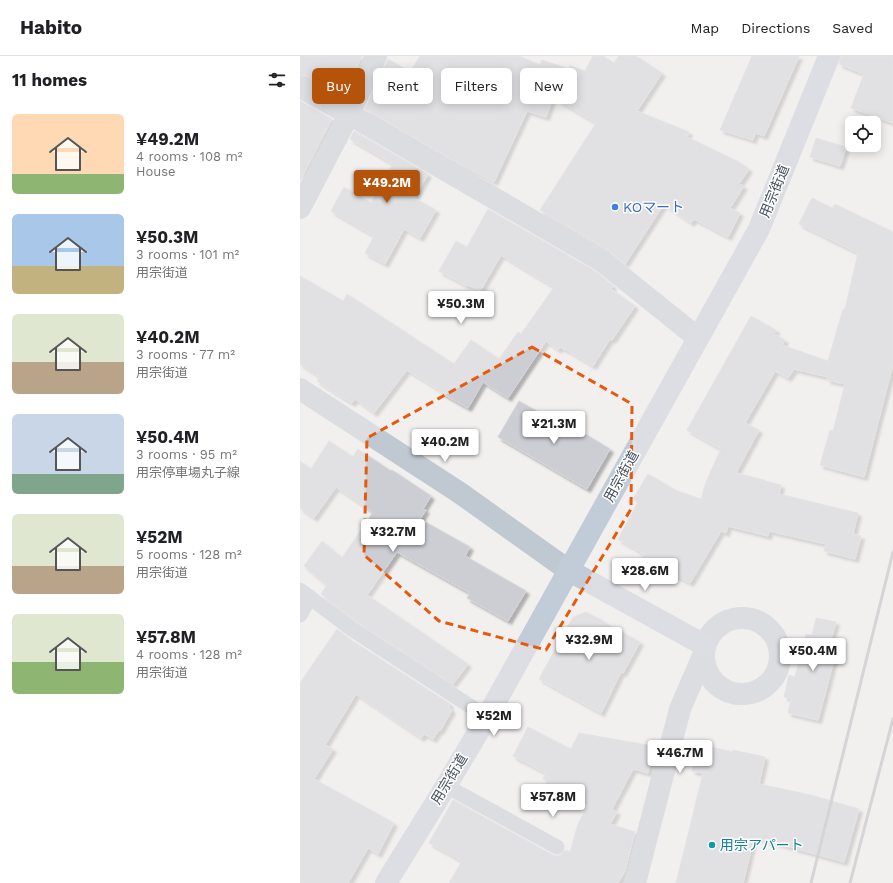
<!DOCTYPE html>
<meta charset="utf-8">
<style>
:root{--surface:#fff;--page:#f2f2f2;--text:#202124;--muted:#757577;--line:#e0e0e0;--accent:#b45309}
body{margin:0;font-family:"Work Sans","Noto Sans JP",sans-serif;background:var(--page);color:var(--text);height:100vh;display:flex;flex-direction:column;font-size:15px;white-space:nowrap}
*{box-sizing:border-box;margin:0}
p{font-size:13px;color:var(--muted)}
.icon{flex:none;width:22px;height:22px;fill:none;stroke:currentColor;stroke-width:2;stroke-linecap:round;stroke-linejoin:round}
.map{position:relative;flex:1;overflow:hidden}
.drawer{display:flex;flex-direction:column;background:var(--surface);width:300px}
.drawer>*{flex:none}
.guide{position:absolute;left:12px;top:12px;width:380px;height:36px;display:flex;gap:8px}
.tools{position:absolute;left:545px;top:60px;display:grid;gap:8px}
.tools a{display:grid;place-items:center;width:36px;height:36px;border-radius:6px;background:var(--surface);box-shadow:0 2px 10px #0003;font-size:20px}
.price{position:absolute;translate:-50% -34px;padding:0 9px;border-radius:4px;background:#fff;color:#222;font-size:13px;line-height:26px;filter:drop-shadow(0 1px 2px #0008)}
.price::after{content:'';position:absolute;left:50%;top:24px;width:12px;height:9px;margin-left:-6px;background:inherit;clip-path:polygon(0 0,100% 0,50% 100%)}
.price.current{background:var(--accent);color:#fff}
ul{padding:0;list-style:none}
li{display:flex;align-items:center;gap:12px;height:100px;padding:0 12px}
li span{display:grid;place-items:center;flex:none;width:112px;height:80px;border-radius:6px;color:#555}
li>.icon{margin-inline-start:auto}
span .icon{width:48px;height:48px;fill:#fffc;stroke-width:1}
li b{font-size:17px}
h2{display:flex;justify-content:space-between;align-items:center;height:48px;padding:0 12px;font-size:17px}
.pill{padding:0 14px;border-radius:6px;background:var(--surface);box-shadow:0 2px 10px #0003;font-size:14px;line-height:36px}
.pill.current{background:var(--accent);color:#fff}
header{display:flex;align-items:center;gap:24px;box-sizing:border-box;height:56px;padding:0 20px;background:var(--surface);border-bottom:1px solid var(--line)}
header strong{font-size:19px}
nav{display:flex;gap:22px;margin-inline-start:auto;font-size:14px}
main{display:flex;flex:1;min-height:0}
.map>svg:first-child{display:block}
.building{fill:#ccced4;stroke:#d3d5db;filter:url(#shadow)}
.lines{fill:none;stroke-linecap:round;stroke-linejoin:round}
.service{stroke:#c0c8d1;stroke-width:15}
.minor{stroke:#c0c8d1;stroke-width:22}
.tertiary{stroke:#c0c8d1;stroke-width:22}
.secondary{stroke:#c2cbd8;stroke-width:22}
.rail{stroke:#b1b4ba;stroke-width:3}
.marked{fill:none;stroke:#e8590c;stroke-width:3;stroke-dasharray:8 5;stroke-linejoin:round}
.shop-dot{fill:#3f7fe0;stroke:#fff;stroke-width:1.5}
.culture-dot{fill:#0f9aa8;stroke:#fff;stroke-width:1.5}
.labels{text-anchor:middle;stroke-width:3;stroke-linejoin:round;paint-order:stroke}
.street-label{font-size:14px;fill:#47515d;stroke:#fff}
.shop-label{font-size:14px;fill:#366cbe;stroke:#fff;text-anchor:start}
.culture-label{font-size:14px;fill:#0d838f;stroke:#fff;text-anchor:start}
</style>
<header>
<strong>Habito</strong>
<nav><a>Map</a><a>Directions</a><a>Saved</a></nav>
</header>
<main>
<section class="drawer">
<h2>11 homes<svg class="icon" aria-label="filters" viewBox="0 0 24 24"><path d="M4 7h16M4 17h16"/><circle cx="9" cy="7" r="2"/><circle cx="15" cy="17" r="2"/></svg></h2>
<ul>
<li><span style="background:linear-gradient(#ffd9b3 75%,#8fb573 0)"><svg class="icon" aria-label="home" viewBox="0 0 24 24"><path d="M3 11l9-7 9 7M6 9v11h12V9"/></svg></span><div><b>¥49.2M</b><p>4 rooms · 108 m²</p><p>House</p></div></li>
<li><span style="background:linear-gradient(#a9c7e8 65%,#c2b280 0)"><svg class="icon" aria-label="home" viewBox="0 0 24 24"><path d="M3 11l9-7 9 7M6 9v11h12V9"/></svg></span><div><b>¥50.3M</b><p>3 rooms · 101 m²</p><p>用宗街道</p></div></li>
<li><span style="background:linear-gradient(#dfe7d0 60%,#b9a48a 0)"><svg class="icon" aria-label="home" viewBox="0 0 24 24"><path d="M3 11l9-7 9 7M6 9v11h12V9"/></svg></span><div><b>¥40.2M</b><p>3 rooms · 77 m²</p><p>用宗街道</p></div></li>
<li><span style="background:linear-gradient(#c9d6e8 75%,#7fa58c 0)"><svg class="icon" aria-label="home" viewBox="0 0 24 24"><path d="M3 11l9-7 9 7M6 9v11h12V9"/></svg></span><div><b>¥50.4M</b><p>3 rooms · 95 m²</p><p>用宗停車場丸子線</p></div></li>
<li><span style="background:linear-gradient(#dfe7d0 65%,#b9a48a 0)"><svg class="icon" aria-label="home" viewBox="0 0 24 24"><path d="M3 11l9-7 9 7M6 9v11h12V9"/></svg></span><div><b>¥52M</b><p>5 rooms · 128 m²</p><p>用宗街道</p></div></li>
<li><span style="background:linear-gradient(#dfe7d0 60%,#8fb573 0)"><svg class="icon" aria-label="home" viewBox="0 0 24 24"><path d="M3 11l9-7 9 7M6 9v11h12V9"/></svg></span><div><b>¥57.8M</b><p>4 rooms · 128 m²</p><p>用宗街道</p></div></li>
</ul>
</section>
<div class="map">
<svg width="593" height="827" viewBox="0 0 593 827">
<defs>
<filter id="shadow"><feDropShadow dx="3.5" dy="3.5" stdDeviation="1" flood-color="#0004"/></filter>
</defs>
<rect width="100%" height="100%" fill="#f2efef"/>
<g class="building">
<polygon points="0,0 62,0 43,41 6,20 0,19"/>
<polygon points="120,0 219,0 240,9 242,4 269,13 270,10 285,15 293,0 303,0 314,7 319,0 336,0 362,17 337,55 389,76 387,81 439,106 449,113 439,128 444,130 430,152 440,157 428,181 394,163 391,167 364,148 325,208 308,194 240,154 296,67 253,41 246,61 227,55 194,126 149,102 65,53 88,3 110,16"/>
<polygon points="452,0 499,0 464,80 455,77 453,84 420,74"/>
<polygon points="541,0 593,0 593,67 551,52 564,18 539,8"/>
<polygon points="0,45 32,63 0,125"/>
<polygon points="54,75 128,118 114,142 136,154 120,182 104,173 85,208 65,197 74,180 31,155 44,131 71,147 92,110 92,109 93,108 50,83"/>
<polygon points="516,82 546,91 540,110 510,101"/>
<polygon points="512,142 532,152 535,148 593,176 593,308 564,421 520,409 530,374 533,375 545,328 527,324 528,321 494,313 488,322 475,315 445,367 459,374 436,417 465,424 465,425 481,429 479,438 558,457 553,478 561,480 555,503 524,495 526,488 469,475 468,480 428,470 426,477 421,475 390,527 342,503 344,498 318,483 338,446 333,443 348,418 375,434 401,443 406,426 421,393 387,374 451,260 476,274 474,278 485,284 482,289 528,305 543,253 545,253 558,197 499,168"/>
<polygon points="188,153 295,215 313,230 311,233 335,250 312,284 310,283 293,310 265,293 265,294 260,291 258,294 246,285 208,342 183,326 168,352 138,335 139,334 107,314 74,357 55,343 52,347 40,340 17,325 20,321 0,308 0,220 43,245 47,238 154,308 171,284 199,303 218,276 221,278 254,231 201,199 180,235 168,229 167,230 139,215 156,185 167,191"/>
<polygon points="219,345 278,379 280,375 310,393 287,433 198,381"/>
<polygon points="29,385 53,401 58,393 91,415 92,414 131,440 123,453 126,454 120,463 170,491 165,500 226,535 208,565 167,542 170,537 97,496 67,539 168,608 153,628 58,567 21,538 27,529 4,510 22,485 42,502 73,456 36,431 14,462 0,452 0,405 11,413"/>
<polygon points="286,556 305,566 305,567 340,586 323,617 321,616 301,657 239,623 273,561"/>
<polygon points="516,562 536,566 531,583 539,585 518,664 488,657 491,643 484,641 489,619 495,621 506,578 512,579"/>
<polygon points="37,573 48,582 150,648 149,651 152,654 140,675 139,674 133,683 124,678 121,682 56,638 25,689 33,693 14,723 94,767 78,798 68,792 48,827 0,827 0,627"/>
<polygon points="228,671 271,693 279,677 353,690 348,717 333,713 312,753 317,756 310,768 335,776 325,815 318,827 149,827 162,805 129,787 153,744 253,799 257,800 261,799 265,794 270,796 278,768 289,747 243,723 246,717 213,700"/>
<polygon points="398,688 433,696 433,694 465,701 459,728 511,739 559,753 544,806 454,781 443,827 376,827 403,717 392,715"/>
</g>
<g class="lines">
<g class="service">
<polyline points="0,534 53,574 187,661"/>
<polyline points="0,559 10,541"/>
<polyline points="146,730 257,791"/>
</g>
<g class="minor">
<polyline points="0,31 49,58 302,205 398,282"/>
<polyline points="0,152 49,58 76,0"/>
<circle cx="442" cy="600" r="38"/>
<polyline points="335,827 380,653 402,602"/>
</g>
<polyline class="tertiary" points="0,333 160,437 268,514"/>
<g class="secondary">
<polyline points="268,514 404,589"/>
<polyline points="86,827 146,730 187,661 459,173 529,0"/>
</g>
<g class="rail">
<polyline points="511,827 593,496"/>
<polyline points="550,827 593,663"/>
</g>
</g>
<path d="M0 0H593V827H0ZM232,291L332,348L331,453L246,594L139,565L64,499L67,382Z" fill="#f2efef" fill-opacity=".55" fill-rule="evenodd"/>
<path class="marked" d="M232,291L332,348L331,453L246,594L139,565L64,499L67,382Z"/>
<circle class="shop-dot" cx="315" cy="151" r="4"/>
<circle class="culture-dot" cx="412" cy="789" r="4"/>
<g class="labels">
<g class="street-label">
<text transform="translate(474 135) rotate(-68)" y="5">用宗街道</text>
<text transform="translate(321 420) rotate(-61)" y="5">用宗街道</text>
<text transform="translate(149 723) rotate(-59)" y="5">用宗街道</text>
</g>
<g class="shop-label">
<text x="323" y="156">KOマート</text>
</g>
<g class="culture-label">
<text x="420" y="794">用宗アパート</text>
</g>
</g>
</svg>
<div class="tools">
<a><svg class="icon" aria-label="locate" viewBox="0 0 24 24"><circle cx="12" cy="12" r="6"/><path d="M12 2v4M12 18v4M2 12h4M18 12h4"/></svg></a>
</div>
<b class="price current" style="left:87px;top:148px">¥49.2M</b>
<b class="price" style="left:161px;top:269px">¥50.3M</b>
<b class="price" style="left:254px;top:389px">¥21.3M</b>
<b class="price" style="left:145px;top:407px">¥40.2M</b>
<b class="price" style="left:93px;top:497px">¥32.7M</b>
<b class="price" style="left:345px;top:536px">¥28.6M</b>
<b class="price" style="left:289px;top:605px">¥32.9M</b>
<b class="price" style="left:513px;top:616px">¥50.4M</b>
<b class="price" style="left:194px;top:681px">¥52M</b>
<b class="price" style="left:380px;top:718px">¥46.7M</b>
<b class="price" style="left:253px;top:762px">¥57.8M</b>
<div class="guide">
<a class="pill current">Buy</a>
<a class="pill">Rent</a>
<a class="pill">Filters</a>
<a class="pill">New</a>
</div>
</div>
</main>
